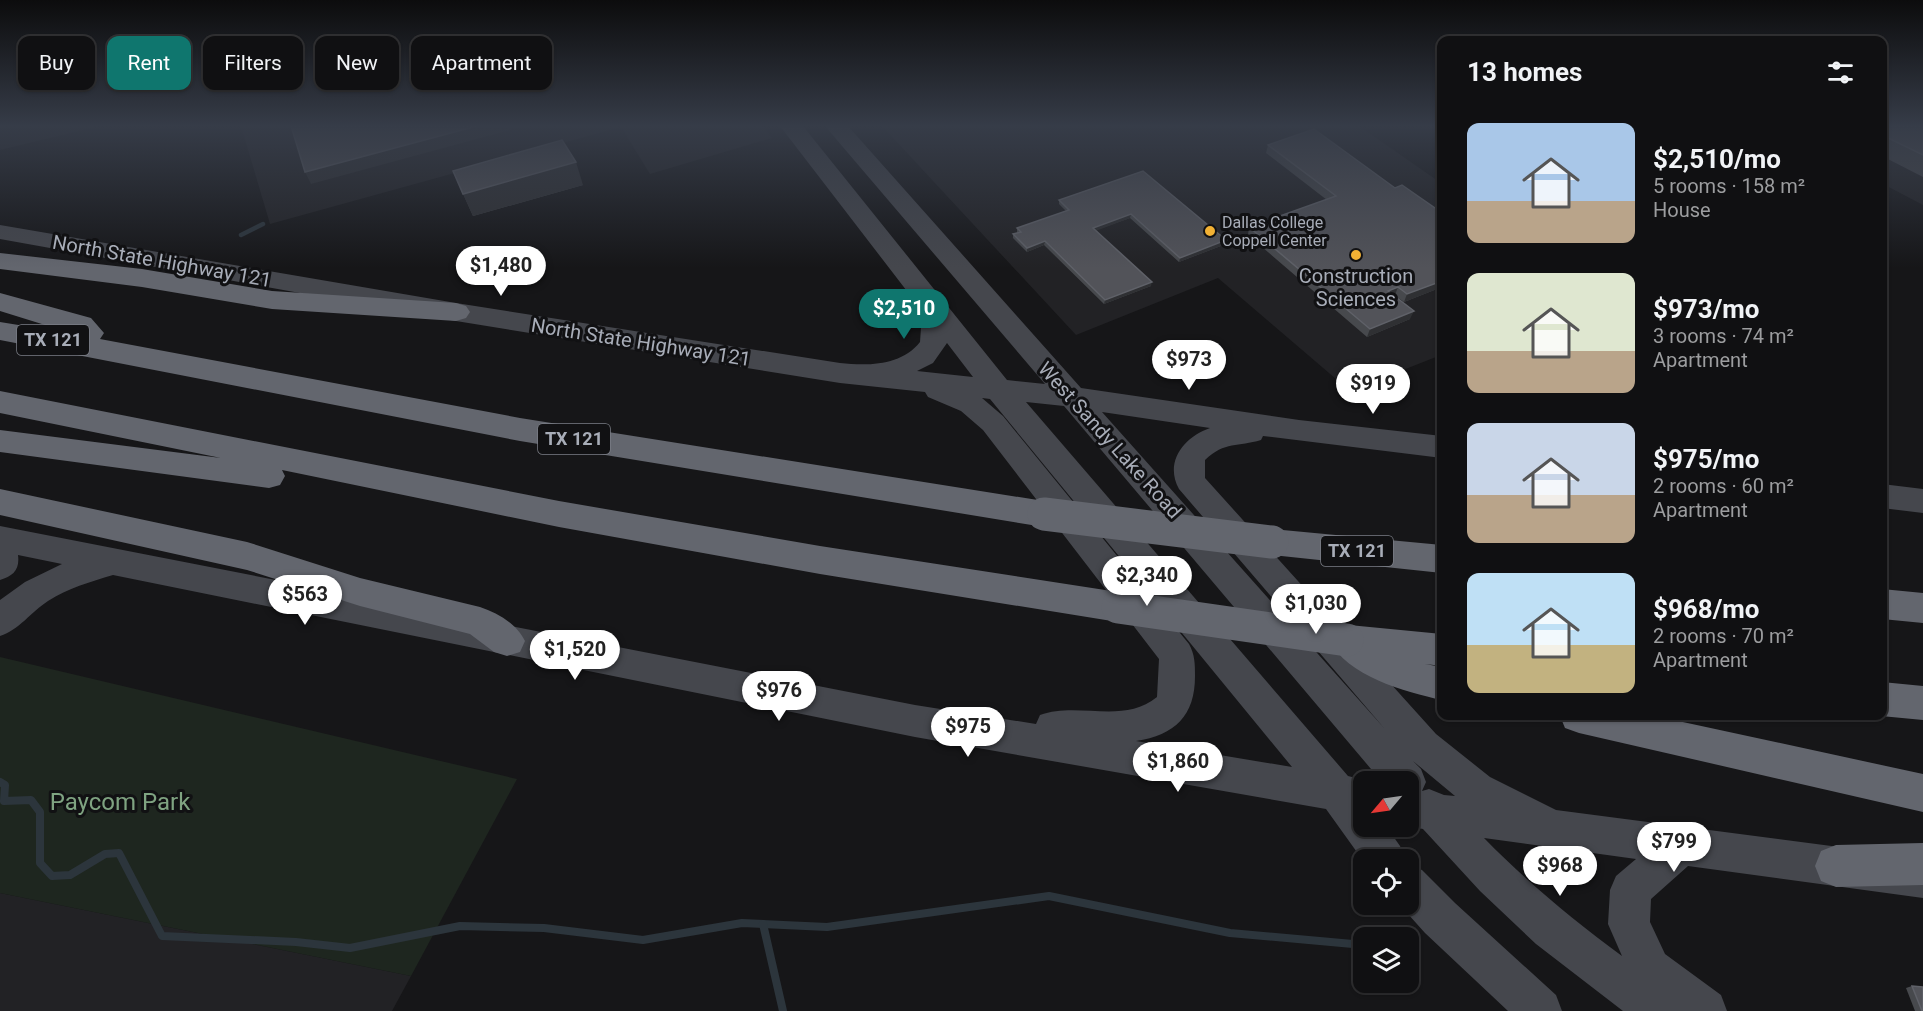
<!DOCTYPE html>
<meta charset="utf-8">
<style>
:root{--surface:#101012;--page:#1e1e20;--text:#f1f3f6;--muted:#9c9d9f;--line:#303032;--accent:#0f766e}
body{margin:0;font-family:Roboto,sans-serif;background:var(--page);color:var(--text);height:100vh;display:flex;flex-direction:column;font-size:22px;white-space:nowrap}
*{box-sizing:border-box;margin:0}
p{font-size:20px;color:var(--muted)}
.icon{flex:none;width:33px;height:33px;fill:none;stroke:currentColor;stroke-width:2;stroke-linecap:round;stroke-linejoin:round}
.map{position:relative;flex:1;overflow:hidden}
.side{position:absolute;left:1437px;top:36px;width:450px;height:684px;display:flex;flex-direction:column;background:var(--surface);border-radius:12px;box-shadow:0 2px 4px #0004,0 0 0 2px var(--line)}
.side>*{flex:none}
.banner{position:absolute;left:18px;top:36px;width:570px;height:54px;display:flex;gap:12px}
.needle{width:39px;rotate:241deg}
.tools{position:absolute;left:1353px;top:771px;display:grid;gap:12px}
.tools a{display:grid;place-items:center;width:66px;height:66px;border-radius:12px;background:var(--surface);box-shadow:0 2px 4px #0004,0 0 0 2px var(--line);font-size:30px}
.price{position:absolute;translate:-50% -51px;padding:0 14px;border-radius:21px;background:#fff;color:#222;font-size:20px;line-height:39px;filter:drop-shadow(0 2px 3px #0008)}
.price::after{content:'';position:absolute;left:50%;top:36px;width:18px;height:14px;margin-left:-9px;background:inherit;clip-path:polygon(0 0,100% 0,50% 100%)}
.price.selected{background:var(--accent);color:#fff}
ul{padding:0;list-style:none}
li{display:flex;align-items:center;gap:18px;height:150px;padding:0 30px}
li span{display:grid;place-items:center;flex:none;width:168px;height:120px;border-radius:12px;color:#555}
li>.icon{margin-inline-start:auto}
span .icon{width:72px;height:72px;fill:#fffc;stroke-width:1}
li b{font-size:26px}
h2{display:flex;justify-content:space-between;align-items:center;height:72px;padding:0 30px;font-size:26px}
.tag{padding:0 21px;border-radius:12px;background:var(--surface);box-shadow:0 2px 4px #0004,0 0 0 2px var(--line);font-size:21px;line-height:54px}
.tag.selected{background:var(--accent);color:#fff}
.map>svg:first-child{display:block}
.built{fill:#222225}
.green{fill:#1e261f}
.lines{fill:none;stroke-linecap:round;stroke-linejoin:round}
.stream-far1{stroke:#2c353c;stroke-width:4.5}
.stream{stroke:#2c353c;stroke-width:8}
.secondary{fill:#45474d;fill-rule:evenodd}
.highway{fill:#63666e;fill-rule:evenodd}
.highway-bridge{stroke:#63666e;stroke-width:33}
.wall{fill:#47494d}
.shaded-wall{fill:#2f3033}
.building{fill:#525359;stroke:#5f6168;stroke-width:1.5}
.poi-dot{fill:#f2b134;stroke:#111113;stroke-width:2}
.labels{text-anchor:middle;stroke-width:6;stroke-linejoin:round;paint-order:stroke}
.far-poi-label{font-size:16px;fill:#a8adb8;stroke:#111113;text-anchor:start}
.shield{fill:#111113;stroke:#7b7e86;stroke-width:1.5}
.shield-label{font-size:18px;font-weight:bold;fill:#a8adb8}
.street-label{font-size:20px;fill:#a8adb8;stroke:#111113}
.poi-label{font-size:20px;fill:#a8adb8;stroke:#111113}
.near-park-label{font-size:24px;fill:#7fa381;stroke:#111113}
</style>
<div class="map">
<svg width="1923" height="1011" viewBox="0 0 1923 1011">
<rect width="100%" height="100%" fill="#161618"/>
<g class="built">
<polygon points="0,126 100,126 0,150"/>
<polygon points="241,126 763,126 772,138 650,174 621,127 270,224"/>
<polygon points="882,126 1359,126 1441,183 1441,355 1350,391 1218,278 1076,335"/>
<polygon points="1882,126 1923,126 1923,205 1883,184"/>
<polygon points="0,893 411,976 392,1011 0,1011"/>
</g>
<polygon class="green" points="0,657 517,779 411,976 0,893"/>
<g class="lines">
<polyline class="stream-far1" points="241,235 263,224"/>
<g class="stream">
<polyline points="0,782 5,785 4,801 31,800 40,812 40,863 52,876 70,875 105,854 119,853 162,936 296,942 350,948 460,926 544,928 643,940 742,923 827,927 1049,896 1230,933 1364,945"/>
<polyline points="763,924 783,1011"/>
<polyline points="1408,959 1414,961"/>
</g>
<g class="secondary">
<path d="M780,126H803L1007,380L1045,384L825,126H848L1081,388L1299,420L1442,436V458L1263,436L1261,440C1238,447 1225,441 1205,460V478L1436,734L1490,777L1556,810L1923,858V898L1688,866L1651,899L1650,922L1665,954L1721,995L1727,1011H1623L1536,944L1480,891L1423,829L1408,826V782H1382L1064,406L1026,402L1348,776L1371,782H1364V826H1386L1400,846L1406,860H1364V862L1326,809L915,737L113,575C90,582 68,588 48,601C31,612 19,630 0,636V600L25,582L62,564L18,555C20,570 13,576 0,580V526L915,705L1036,724L1040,715C1078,701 1123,725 1157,697L1159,659L983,430L961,411L928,397L925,392L840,383L456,321L0,239V225L456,303L840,363C868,366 901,366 920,342L921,328L913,299ZM947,343L973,377L917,371L933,363ZM982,398L990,399L1292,767L1136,741C1175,735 1195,716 1195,676C1195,664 1195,655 1189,644L1003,416ZM1102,412L1210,428C1184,437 1164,462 1179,489L1384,728ZM1413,761L1455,796L1444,795L1429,789L1422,791L1426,782L1421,769ZM1484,838L1636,859L1616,876L1610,890L1608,924L1622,956C1573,920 1527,882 1484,838Z"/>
<polygon points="1882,484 1923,489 1923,513 1882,508"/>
<polygon points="1408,864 1422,870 1455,903 1556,995 1562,1011 1508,1011 1425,933 1399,904 1408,904"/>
</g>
<g class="highway">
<polygon points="0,253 142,269 272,291 456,303 466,306 470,312 466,318 456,321 272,309 142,287 0,269"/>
<polygon points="0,293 91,318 104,333 100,339 520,418 1044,501 1056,505 1061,514 1056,523 1044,527 520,441 0,340 0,322 74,334 0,311"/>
<polygon points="0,391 559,501 820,546 1118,592 1131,597 1136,607 1131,617 1118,622 820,574 559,527 282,470 285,476 280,485 269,488 0,452 0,430 221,458 0,413"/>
<path d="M0,489L247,542L360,578L480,607C498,613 517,624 525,641L520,652L507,656L494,652L470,634L360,606L247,570L0,515Z"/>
<polygon points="1272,529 1442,545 1442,573 1272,555 1260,551 1255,542 1260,533"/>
<polygon points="1882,589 1923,593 1923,623 1882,619"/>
<path d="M1349,625L1442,634V666L1425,664L1442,667V700C1405,692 1347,676 1329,640L1334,629Z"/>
<polygon points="1882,682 1923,686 1923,720 1881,716"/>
<polygon points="1560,716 1655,716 1923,774 1923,812 1579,733 1565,728"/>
<polygon points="1923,843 1923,885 1836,887 1821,881 1815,866 1821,851 1836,845"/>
</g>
<g class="highway-bridge">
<polyline points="1044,514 1272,542"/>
<polyline points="1118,607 1347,640"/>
</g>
</g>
<g class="wall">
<polygon points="1882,126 1923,126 1923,177 1882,156"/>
<polygon points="1268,145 1395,188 1442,213 1442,287 1404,302 1394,295 1410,319 1367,337 1248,235 1249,227 1327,200 1266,153"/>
<polygon points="453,171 583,185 473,216"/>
<polygon points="1143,171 1226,244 1179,262 1130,218 1096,230 1151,286 1104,304 1044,245 1027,252 1013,238 1013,234 1018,233 1017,232 1017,228 1066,211 1059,204 1059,200"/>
<polygon points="1912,986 1923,1011 1915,1011 1906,988"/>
</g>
<g class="shaded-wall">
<polygon points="477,126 525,126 311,184 305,172"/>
<polygon points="576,162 583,185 473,216 463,194"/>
<polygon points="1131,214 1130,218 1093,232 1093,228"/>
<polygon points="1226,240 1226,244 1179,262 1180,258"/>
<polygon points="1045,241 1044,245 1027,252 1027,248"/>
<polygon points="1442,268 1442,274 1436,270"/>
<polygon points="1442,281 1442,287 1404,302 1407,294"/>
<polygon points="1152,282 1151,286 1104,304 1105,300"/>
<polygon points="1398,287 1395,295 1385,299 1388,291"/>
<polygon points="1414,311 1410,319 1367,337 1370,329"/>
</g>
<g class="building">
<polygon points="291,126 477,126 305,172"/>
<polygon points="1882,126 1923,126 1923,155 1882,135"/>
<polygon points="1314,129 1395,188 1402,185 1442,213 1442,268 1436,270 1442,274 1442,281 1407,294 1398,287 1388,291 1414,311 1370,329 1249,227 1336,196 1268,145"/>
<polygon points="562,140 576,162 463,194 453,171"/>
<polygon points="1143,171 1226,240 1180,258 1131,214 1093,228 1152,282 1105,300 1045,241 1027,248 1013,234 1021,232 1017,228 1069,210 1059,200"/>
<polygon points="1912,986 1923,987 1923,1011 1922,1011"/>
</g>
<linearGradient id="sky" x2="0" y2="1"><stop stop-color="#0c0c0d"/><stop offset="0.47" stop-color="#363c48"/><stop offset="1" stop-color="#363c48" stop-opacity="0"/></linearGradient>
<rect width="1923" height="268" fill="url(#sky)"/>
<g class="poi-dot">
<circle cx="1210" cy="231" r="6"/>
<circle cx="1356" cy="255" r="6"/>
</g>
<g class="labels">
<g class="far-poi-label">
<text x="1222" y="228">Dallas College<tspan x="1222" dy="18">Coppell Center</tspan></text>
</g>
<g class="shield">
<rect x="17" y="325" width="72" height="30" rx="4.5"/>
<rect x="538" y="424" width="72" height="30" rx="4.5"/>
<rect x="1321" y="536" width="72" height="30" rx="4.5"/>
</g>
<g class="shield-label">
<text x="53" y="346">TX 121</text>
<text x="574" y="445">TX 121</text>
<text x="1357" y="557">TX 121</text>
</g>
<g class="street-label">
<text transform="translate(162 261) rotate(10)" y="7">North State Highway 121</text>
<text transform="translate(641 342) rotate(9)" y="7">North State Highway 121</text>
<text transform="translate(1110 440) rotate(48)" y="7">West Sandy Lake Road</text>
</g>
<g class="poi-label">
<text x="1356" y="283">Construction<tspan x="1356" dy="23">Sciences</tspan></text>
</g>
<g class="near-park-label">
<text x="120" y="810">Paycom Park</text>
</g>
</g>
</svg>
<div class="tools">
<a><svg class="needle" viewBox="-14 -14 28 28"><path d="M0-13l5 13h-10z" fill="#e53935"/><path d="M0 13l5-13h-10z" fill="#9c9d9f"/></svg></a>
<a><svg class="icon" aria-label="locate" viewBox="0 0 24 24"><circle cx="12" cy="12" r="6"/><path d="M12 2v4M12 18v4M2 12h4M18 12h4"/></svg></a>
<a><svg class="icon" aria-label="layers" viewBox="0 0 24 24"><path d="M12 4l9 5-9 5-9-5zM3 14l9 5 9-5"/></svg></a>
</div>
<b class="price" style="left:501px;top:297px">$1,480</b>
<b class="price selected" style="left:904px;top:340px">$2,510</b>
<b class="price" style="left:1189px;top:391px">$973</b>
<b class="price" style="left:1373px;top:415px">$919</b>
<b class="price" style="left:1147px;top:607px">$2,340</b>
<b class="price" style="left:305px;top:626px">$563</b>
<b class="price" style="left:1316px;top:635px">$1,030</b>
<b class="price" style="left:575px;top:681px">$1,520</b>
<b class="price" style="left:779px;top:722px">$976</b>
<b class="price" style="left:968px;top:758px">$975</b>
<b class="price" style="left:1178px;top:793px">$1,860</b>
<b class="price" style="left:1674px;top:873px">$799</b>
<b class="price" style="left:1560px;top:897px">$968</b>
<div class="banner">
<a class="tag">Buy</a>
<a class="tag selected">Rent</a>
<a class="tag">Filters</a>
<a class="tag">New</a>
<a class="tag">Apartment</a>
</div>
<section class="side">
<h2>13 homes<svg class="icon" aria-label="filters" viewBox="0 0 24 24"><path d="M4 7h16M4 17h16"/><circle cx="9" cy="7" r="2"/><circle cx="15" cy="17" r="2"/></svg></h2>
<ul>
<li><span style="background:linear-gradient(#a9c7e8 65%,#b9a48a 0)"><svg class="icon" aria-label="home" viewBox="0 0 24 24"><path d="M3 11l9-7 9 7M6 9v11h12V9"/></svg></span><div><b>$2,510/mo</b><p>5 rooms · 158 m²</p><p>House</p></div></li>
<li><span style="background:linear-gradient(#dfe7d0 65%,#b9a48a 0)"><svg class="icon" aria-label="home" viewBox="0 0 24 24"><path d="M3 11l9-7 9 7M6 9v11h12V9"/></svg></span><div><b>$973/mo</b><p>3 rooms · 74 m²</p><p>Apartment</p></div></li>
<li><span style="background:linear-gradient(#c9d6e8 60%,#b9a48a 0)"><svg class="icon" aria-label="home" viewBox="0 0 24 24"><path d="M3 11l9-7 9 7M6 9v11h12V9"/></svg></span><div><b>$975/mo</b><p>2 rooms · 60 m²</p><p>Apartment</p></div></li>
<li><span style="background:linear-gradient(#bfe0f5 60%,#c2b280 0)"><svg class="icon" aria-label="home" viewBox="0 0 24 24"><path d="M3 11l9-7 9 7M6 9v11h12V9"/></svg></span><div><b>$968/mo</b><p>2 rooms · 70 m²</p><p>Apartment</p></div></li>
</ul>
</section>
</div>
